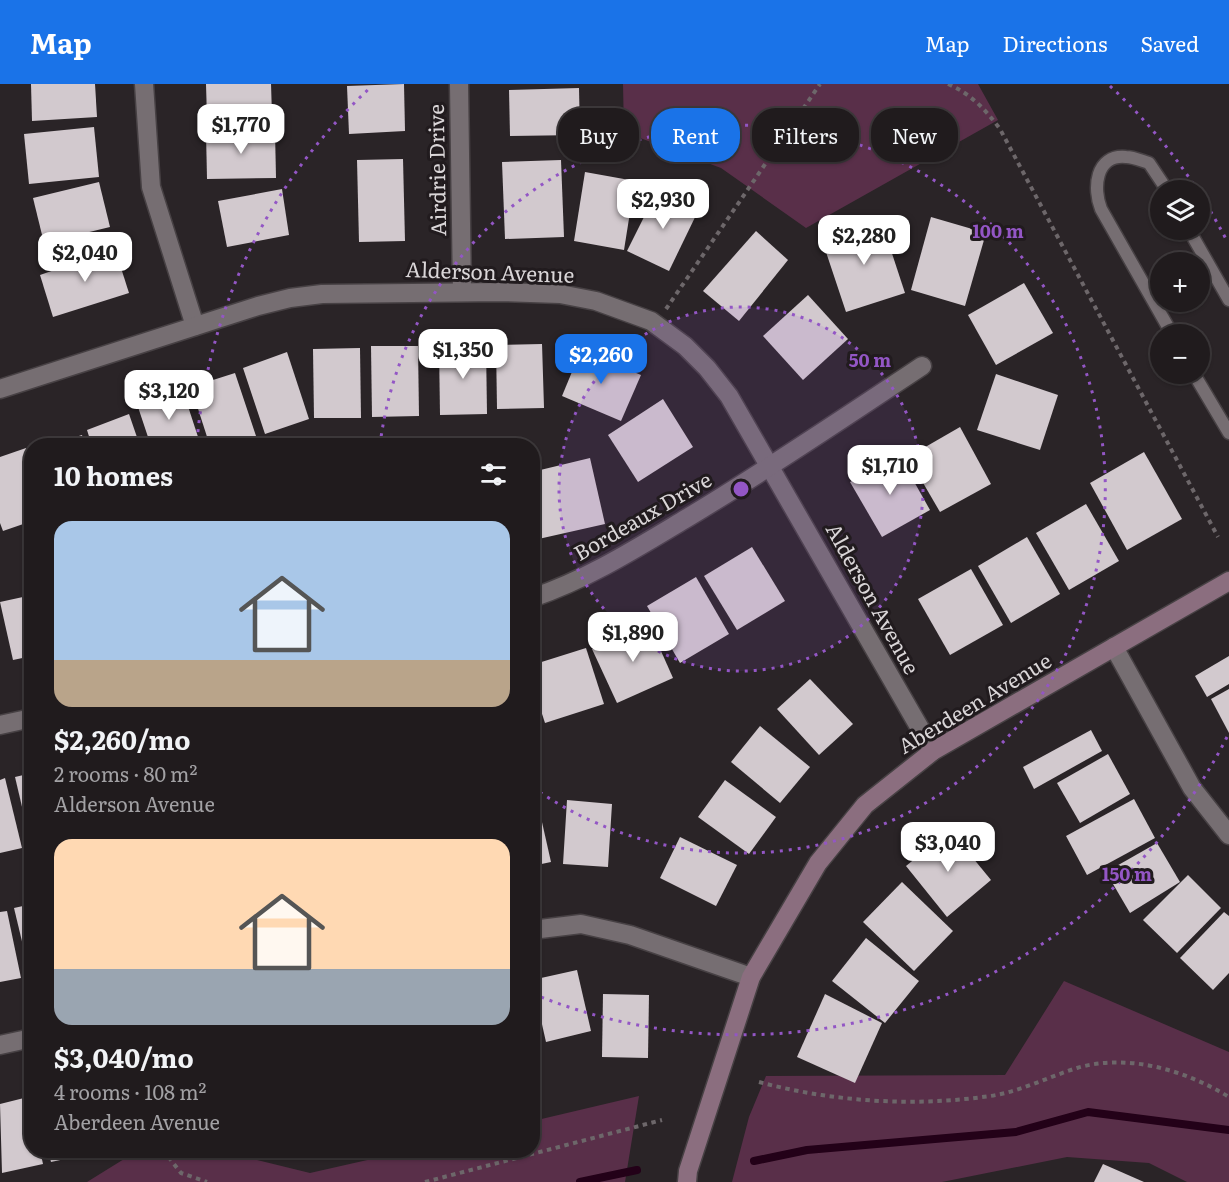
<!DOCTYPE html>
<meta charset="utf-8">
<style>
:root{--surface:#201b1d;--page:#2d282a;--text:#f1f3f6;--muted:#a2a1a4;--line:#3d393b;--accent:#1a73e8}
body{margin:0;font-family:Literata,serif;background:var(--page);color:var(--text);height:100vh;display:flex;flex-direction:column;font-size:22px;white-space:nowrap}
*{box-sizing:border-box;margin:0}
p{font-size:20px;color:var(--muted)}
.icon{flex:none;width:33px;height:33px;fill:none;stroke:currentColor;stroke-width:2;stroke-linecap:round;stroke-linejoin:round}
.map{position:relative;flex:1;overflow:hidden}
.details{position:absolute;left:24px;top:354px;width:516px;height:720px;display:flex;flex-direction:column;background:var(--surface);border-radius:24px;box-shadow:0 2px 4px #0004,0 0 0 2px var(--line)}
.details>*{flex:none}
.top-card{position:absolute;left:558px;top:24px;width:570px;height:54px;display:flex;gap:12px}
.tools{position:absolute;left:1150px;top:96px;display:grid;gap:12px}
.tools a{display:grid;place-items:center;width:60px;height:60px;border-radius:50%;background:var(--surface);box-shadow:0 2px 4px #0004,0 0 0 2px var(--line);font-size:30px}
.price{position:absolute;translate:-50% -51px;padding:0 14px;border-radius:12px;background:#fff;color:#222;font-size:20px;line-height:39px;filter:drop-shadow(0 2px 3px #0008)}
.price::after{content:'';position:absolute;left:50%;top:36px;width:18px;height:14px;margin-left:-9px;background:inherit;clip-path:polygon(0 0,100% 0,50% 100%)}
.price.on{background:var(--accent);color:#fff}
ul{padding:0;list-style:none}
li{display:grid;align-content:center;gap:12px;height:318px;padding:0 30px}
li span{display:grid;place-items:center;height:186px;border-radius:18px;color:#555}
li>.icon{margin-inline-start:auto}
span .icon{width:108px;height:108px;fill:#fffc;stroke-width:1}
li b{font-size:26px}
h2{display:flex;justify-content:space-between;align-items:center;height:72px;padding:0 30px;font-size:26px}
.pill{padding:0 21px;border-radius:24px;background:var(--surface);box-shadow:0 2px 4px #0004,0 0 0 2px var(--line);font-size:21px;line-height:54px}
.pill.on{background:var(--accent);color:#fff}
header{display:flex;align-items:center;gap:36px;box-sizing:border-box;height:84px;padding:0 30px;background:var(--accent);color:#fff}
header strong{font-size:28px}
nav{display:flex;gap:33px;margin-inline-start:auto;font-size:21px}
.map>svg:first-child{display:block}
.green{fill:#592f49}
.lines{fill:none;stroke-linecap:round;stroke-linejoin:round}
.stream{stroke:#230118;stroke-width:8}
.building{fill:#d2c9ce}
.lane-casing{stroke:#474144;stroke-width:15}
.street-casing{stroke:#474144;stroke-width:21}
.secondary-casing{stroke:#474144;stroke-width:21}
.path{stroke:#6d676a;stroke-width:4;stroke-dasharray:4.5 4.5;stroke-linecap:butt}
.lane{stroke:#766e72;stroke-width:12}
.street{stroke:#766e72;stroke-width:18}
.secondary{stroke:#8b6e7f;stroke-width:18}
.ring{fill:none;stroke:#9356c5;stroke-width:3;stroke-dasharray:3 6}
.labels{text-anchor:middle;stroke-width:6;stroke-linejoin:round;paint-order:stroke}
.street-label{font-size:21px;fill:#dad6d8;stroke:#211b1e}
.centre{fill:#9356c5;stroke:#211b1e;stroke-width:3}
.ring-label{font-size:18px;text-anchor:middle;font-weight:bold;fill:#9356c5;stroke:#211b1e;stroke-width:6;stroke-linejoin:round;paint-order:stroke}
</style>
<header>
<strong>Map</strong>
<nav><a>Map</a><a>Directions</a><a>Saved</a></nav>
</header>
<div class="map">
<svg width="1229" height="1098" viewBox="0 0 1229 1098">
<rect width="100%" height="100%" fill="#2a2427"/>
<g class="green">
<polygon points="623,0 978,0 998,36 806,144 721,84 624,48"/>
<polygon points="1064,897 1229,968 1229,1098 1187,1098 1149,1079 1067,1073 942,1098 732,1098 749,1033 766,992 1005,991"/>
<polygon points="639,1012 625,1098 87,1098 137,1067 221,1067 310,1089 407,1067 532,1066 533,1037"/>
</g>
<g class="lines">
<g class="stream">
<polyline points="754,1077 807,1066 1016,1048 1088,1028 1229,1046"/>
<polyline points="580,1098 637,1086"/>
</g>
</g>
<g class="building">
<polygon points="31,0 95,0 97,33 32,37"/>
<polygon points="206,0 271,0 272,32 207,34"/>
<polygon points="404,0 405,47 349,50 347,2"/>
<polygon points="579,4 580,51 510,52 509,6"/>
<polygon points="94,43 99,93 29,100 24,50"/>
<polygon points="275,47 276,94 207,95 206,48"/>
<polygon points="403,75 405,157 359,158 357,76"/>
<polygon points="561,76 564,153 505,155 502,78"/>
<polygon points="585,88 635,97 624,166 574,157"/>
<polygon points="99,98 110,143 44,159 33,114"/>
<polygon points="282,105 289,151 227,163 218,117"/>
<polygon points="658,105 699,125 669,187 627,167"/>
<polygon points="931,133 986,149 965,222 911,206"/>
<polygon points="881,136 905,209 846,228 822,156"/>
<polygon points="756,147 788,176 739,237 703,207"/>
<polygon points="115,165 129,209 53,233 40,191"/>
<polygon points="1024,199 1053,249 996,281 968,231"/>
<polygon points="808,211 848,255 803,296 763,252"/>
<polygon points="542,260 544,324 497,325 496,261"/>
<polygon points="486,261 487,330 440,331 439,262"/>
<polygon points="371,262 418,262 419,332 372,333"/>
<polygon points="360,264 361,334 314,334 313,265"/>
<polygon points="581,266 641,291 621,337 562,312"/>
<polygon points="287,268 309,335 265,350 243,284"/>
<polygon points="235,289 257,355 239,362 210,362 191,303"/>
<polygon points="996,290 1058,311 1040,366 977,346"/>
<polygon points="182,304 201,362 151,362 137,320"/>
<polygon points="663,315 693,363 638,398 608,351"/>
<polygon points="129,330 140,362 92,362 87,346"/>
<polygon points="960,343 991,400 940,428 908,373"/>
<polygon points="82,351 85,362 51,362 51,361"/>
<polygon points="26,364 32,382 32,437 3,447 0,439 0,373"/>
<polygon points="1144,368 1182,435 1127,466 1090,399"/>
<polygon points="899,371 930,426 882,453 850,398"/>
<polygon points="590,374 605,440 534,456 532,388"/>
<polygon points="1086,420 1119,477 1069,506 1036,449"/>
<polygon points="1027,453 1060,510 1011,539 978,482"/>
<polygon points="752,463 785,517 737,546 704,492"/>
<polygon points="971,485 1003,541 950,571 918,515"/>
<polygon points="696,493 729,550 680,579 647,522"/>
<polygon points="32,511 32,572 13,576 0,518"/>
<polygon points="649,540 673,594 617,619 592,565"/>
<polygon points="586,564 604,620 545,639 532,599 532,581"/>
<polygon points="1229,572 1229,600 1207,613 1195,592"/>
<polygon points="810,595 853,640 819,671 777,625"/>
<polygon points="1229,605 1229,649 1211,615"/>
<polygon points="532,631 538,651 532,652"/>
<polygon points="760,642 810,683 780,719 731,678"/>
<polygon points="1091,646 1102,667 1034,705 1023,683"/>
<polygon points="1108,670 1130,710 1080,739 1057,699"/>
<polygon points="32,689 32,760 31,761 15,693"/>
<polygon points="5,694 22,764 0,769 0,696"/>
<polygon points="725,696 776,733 749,770 698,733"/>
<polygon points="1134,715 1155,754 1087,791 1066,752"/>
<polygon points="537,716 551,778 532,782 532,717"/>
<polygon points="567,716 612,720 608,783 563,780"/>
<polygon points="950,746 991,796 947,833 906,782"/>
<polygon points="680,753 737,781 716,822 660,794"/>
<polygon points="1157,759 1180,798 1130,829 1106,788"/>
<polygon points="1188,791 1221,824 1177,869 1143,836"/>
<polygon points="902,798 953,847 914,887 863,838"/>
<polygon points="32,820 32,895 31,895 14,824"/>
<polygon points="7,827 21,894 0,898 0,828"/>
<polygon points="1224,828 1229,832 1229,889 1213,906 1180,874"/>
<polygon points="866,854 919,897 885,939 832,897"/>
<polygon points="577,886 591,947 546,958 532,896"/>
<polygon points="603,910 649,911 648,974 602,973"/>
<polygon points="825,910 882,939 855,999 797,973"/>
<polygon points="532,939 538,960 532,961"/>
<polygon points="28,1013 32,1029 32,1066 40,1066 43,1080 2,1089 0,1020"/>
<polygon points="48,1066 92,1066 93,1069 51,1078"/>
<polygon points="1103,1080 1144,1098 1094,1098"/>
</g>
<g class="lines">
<g class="lane-casing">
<g id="lane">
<path d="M1167,106L1149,79C1142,77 1134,73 1126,73C1095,70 1093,105 1101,125L1172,250"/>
<polyline points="1189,146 1229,216"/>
<polyline points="1194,290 1229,349"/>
</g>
</g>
<g class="street-casing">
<g id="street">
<polyline points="144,0 151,103 195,242"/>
<polyline points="459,0 462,208"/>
<polyline points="0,305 258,222 290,214 322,210 501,208 560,210 596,217 651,237 685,262 707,284 729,312 933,667"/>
<path d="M532,514C588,495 637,464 687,434C767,386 844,334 922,282"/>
<polyline points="1114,563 1192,704 1229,751"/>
<polyline points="0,641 32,634"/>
<polyline points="532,846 581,840 630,851 751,893"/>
<polyline points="0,961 32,954"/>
</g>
</g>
<g class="secondary-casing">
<polyline id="secondary" points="687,1098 688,1087 751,893 818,779 865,721 933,667 1229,497"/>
</g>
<g class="path">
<path d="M948,0C971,10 985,25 1000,45L1218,453"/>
<polyline points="666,225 820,0"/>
<path d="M759,998C834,1018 914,1023 990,1012C1019,1008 1048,993 1077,984C1127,969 1185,986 1229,1013"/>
<polyline points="163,1066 181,1089 207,1098"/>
<polyline points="425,1098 662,1036"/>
</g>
<use href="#lane" class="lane"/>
<use href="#street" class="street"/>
<use href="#secondary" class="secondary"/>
</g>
<circle cx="741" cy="405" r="182" fill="#9356c5" fill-opacity=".12"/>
<g class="ring">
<circle cx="741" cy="405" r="182"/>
<path d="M380 361A364 364 0 1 1 535 705"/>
<path d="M1227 653A546 546 0 0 1 536 911M197 357A546 546 0 0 1 372 2M1110 2A546 546 0 0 1 1196 104M1201 112A546 546 0 0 1 1227 157"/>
</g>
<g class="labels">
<g class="street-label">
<text transform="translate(438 86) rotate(-91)" y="7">Airdrie Drive</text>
<text transform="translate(490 189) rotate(2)" y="7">Alderson Avenue</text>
<text transform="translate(643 433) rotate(-30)" y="7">Bordeaux Drive</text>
<text transform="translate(872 515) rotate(61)" y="7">Alderson Avenue</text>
<text transform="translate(975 620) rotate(-31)" y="7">Aberdeen Avenue</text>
</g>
</g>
<circle cx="741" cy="405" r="9" class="centre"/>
<g class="ring-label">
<text x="998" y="154">100 m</text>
<text x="870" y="283">50 m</text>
<text x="1127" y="797">150 m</text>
</g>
</svg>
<div class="tools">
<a><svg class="icon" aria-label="layers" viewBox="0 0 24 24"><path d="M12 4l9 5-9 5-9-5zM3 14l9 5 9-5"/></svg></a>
<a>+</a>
<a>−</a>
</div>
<b class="price" style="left:241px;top:71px">$1,770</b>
<b class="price" style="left:663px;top:146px">$2,930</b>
<b class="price" style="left:864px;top:182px">$2,280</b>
<b class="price" style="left:85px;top:199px">$2,040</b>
<b class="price" style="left:463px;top:296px">$1,350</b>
<b class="price on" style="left:601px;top:301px">$2,260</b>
<b class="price" style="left:169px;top:337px">$3,120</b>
<b class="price" style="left:890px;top:412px">$1,710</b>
<b class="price" style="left:633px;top:579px">$1,890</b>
<b class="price" style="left:948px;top:789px">$3,040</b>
<div class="top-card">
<a class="pill">Buy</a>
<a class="pill on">Rent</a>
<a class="pill">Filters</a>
<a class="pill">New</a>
</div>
<section class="details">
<h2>10 homes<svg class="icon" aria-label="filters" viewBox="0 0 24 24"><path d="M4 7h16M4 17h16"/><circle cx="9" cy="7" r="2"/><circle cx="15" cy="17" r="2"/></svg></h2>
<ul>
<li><span style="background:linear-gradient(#a9c7e8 75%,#b9a48a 0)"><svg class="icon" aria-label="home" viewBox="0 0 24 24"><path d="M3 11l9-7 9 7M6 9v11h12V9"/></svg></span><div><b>$2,260/mo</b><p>2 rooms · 80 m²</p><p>Alderson Avenue</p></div></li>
<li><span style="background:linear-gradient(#ffd9b3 70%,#9aa5b1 0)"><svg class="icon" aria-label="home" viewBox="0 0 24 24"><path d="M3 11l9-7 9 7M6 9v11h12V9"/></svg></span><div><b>$3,040/mo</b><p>4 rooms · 108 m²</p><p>Aberdeen Avenue</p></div></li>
</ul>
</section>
</div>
